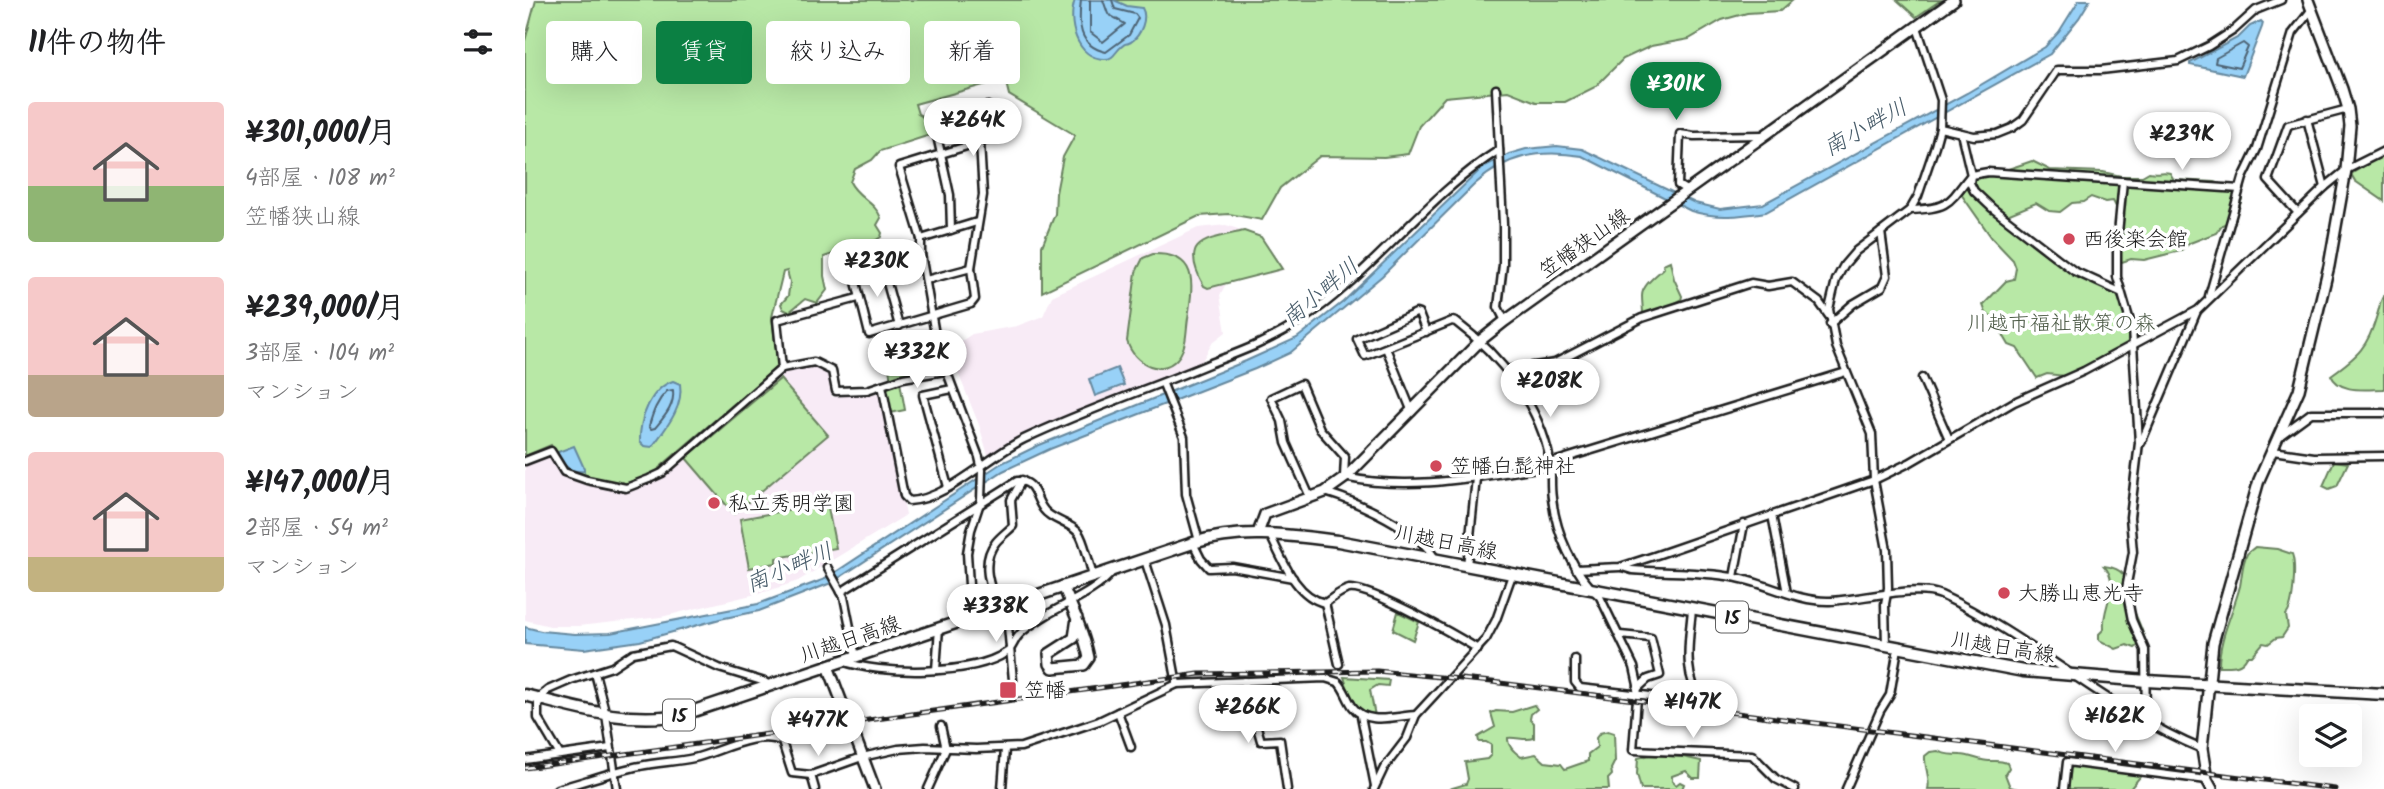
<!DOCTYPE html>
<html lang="ja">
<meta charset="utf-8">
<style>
:root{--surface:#fff;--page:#f6f6f6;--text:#202124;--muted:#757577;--accent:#0b8043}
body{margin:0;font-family:Kalam,"Klee One",sans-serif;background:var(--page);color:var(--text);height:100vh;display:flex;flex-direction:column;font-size:26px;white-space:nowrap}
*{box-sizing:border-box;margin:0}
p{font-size:23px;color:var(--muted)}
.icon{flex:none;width:38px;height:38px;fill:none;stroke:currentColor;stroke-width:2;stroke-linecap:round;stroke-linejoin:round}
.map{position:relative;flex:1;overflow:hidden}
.sheet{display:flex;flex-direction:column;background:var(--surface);width:525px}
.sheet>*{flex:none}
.banner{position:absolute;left:21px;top:21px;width:665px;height:63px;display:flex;gap:14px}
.controls{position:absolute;left:1774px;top:704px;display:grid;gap:14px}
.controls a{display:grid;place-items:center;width:63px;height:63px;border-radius:7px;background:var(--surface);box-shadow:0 7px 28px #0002;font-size:35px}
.price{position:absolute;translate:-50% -60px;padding:0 16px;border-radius:24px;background:#fff;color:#222;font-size:23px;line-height:46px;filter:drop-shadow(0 2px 4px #0008)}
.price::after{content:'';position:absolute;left:50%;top:42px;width:21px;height:16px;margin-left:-10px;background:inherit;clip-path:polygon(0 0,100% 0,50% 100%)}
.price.on{background:var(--accent);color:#fff}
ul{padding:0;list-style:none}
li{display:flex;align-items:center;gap:21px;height:175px;padding:0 28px}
li span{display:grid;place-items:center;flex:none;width:196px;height:140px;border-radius:7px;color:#555}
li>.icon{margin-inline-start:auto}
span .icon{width:84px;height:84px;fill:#fffc;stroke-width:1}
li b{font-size:30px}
h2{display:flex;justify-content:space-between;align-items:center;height:84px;padding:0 28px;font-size:30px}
.tag{padding:0 24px;border-radius:7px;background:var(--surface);box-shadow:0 7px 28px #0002;font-size:24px;line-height:63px}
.tag.on{background:var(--accent);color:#fff}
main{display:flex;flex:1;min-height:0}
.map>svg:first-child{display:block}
.built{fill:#f8ebf6}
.green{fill:#b8e8a6;stroke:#6a8261;stroke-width:2}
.water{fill:#98d1f7;stroke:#66899f;stroke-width:2}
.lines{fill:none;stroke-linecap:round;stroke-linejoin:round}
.shore{stroke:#4e6474;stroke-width:2}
.street-casing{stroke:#1c1c1c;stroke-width:11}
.secondary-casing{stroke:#1c1c1c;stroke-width:14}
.primary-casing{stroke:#1c1c1c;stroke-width:15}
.street{stroke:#fff;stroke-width:6}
.secondary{stroke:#fff;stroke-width:9}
.primary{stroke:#fff;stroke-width:10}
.rail-casing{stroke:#1c1c1c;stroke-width:5}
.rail{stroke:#fff;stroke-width:2.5;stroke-dasharray:8;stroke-linecap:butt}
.poi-dot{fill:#d1495b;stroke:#fff;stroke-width:2.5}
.labels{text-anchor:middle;stroke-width:7;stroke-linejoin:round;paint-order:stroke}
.shield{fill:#fff;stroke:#606060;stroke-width:2}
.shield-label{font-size:19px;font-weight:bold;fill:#1c1c1c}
.poi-label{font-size:21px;fill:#1c1c1c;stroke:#fff;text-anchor:start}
.street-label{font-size:21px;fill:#1c1c1c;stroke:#fff}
.park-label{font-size:21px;fill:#4b5945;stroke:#fff}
.water-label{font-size:23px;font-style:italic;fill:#475b69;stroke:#fff}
</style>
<main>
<section class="sheet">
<h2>11件の物件<svg class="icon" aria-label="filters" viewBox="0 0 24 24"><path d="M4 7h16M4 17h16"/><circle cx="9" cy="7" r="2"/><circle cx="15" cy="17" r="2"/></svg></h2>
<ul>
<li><span style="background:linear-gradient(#f6c9c9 60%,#8fb573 0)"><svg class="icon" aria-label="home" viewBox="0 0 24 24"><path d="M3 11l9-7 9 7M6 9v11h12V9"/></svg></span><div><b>¥301,000/月</b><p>4部屋 · 108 m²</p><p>笠幡狭山線</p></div></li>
<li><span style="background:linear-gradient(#f6c9c9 70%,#b9a48a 0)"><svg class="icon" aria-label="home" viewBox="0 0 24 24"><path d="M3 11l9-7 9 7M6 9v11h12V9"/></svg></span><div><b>¥239,000/月</b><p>3部屋 · 104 m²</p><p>マンション</p></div></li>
<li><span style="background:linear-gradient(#f6c9c9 75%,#c2b280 0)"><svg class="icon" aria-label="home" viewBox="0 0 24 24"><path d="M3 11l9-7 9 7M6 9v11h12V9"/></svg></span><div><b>¥147,000/月</b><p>2部屋 · 54 m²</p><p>マンション</p></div></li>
</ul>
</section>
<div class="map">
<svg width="1859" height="789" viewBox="0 0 1859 789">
<rect width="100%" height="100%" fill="#fff"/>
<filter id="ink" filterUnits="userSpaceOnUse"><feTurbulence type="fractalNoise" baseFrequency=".0143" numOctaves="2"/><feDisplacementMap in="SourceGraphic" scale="14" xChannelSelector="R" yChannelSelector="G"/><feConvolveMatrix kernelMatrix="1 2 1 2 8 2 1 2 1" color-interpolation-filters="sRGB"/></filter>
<g filter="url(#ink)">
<g class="built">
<polygon points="701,225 737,237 759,270 701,284 695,295 701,332 688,342 675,364 529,422 463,455 454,425 422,345 438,340 447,334 492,326 518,316 527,296 673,228"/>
<polygon points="288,366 304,375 307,397 355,393 381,515 273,581 243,591 136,617 53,626 25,626 0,620 0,464 19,455 25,455 35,474 101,491 137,475 258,373"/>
</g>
<g class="green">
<path d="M11,0H1268L1255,11L1222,13L1197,20L1164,39L1126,46L1098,59L1070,87L1040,102H1011L983,91L920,97L894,126L883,154L859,157L795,156L755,188L737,220L704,214L674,216L517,292V246L530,214L531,193L538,157L550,135L484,95L480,79L390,104L393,114C401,117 403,126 405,135L355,151L347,160L330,169L325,182C331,196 351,203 356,218L352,225L357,233L356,237C340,248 319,250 299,257V276L302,290L292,303L280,299L264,312L258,309L256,304L263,296L265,282L262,271L258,272L247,317L253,366L134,468L132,474L101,486L61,476L40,467L26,445L0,456V41Z"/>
<polygon points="1372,0 1416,0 1391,17"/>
<polygon points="1859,154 1859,201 1830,181 1826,174"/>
<path d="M1507,161L1525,170L1578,172L1596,176H1617L1624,172C1632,174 1638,171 1645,173L1649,180L1690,182L1706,187L1717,199L1713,210L1704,222L1697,225L1691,233L1665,243L1655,251L1619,260L1606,259L1597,262L1590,259C1593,240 1599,219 1588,201L1580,202L1566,197L1558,202L1547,203L1535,212L1524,211L1511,203L1482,215L1488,227L1543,270L1592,295C1599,310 1607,330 1602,345L1540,376L1522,374L1512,378L1492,348L1484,345L1470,321L1461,313L1458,305L1481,281L1489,279L1491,268L1488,260L1467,238L1436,194L1449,178C1469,174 1487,168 1507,161Z"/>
<path d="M719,231L736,237L757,269L683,288L679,286C653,240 681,240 719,231Z"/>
<path d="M628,254C674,253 668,284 663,318C661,330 662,344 655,355C639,379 609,365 602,341L611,272L618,258Z"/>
<path d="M1145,261L1149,279L1157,296L1156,300L1145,306L1118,315C1118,308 1117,302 1117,296C1117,285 1132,275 1139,268L1138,264Z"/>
<path d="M1859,295V389C1842,389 1814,394 1806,375C1833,356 1843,347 1852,315C1855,307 1854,302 1859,295Z"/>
<polygon points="407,347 414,370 366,380 362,358 397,348"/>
<polygon points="255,379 303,435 209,514 161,458"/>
<polygon points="375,382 380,410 365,413 360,386"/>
<polygon points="1809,461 1823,463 1812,486 1804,489 1798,486"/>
<polygon points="302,503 311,548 251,558 251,563 224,568 215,519"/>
<path d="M1730,547L1752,549L1767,554C1771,564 1769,607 1761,615L1763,628L1757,637L1751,638L1743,644L1738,643L1727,656H1722C1716,668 1706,666 1694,666C1694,638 1708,613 1715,586C1717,576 1717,563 1722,554C1724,551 1727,550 1730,547Z"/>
<path d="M1579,566C1608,569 1601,588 1608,608C1612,619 1617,628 1620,640L1610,648L1602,645L1591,649L1574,640V634L1579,629C1576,607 1597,585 1579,566Z"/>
<polygon points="873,612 894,622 888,640 868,630"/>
<path d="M819,677L864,680L863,686L853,685L845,690L850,716C828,714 825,695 819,677Z"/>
<path d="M1009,705L1012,709L1006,714L1005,719L1009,723V738C1002,741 991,737 983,738C982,746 990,752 996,757L1011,754L1020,762L1036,764L1040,769L1063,761V754L1072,747L1071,738L1075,733L1083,731L1089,733L1090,761L1086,769L1087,775L1083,779L1084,789H924L941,784L943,779L940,762L962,759L966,755V745L961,742H954L953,737L970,727L966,713L971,711L987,712Z"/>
<path d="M1413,751C1422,756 1426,754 1436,755C1445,755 1455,761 1464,761C1472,761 1475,760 1482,763L1484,768L1480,774L1485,787L1493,789H1403C1406,779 1399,767 1400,756L1405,752Z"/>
<polygon points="1125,755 1158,757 1176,761 1175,778 1168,778 1161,771 1147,776 1147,781 1151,785 1155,782 1159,784 1157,789 1116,789 1112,774 1113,758"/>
<polygon points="1551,765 1612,772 1615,777 1605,789 1542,789 1545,768"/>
</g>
<g class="water">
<path d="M550,0H589L602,6L617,8C623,18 616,35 606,42C598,46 603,41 596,47C590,52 589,59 580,59C551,59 542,21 550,0Z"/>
<path d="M1554,0H1565L1554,18L1525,54L1241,212C1215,216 1192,219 1166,211L1057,156C1014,149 983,155 950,184L857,276L765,353L730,369L525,449L478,471L306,583L234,611L195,619L115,641L59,649L0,644V627L16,631L50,634L85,633L233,604L300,579L475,464L512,446L721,361L772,338L818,302L958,167L984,154L1001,149L1032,146L1057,149L1170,203L1195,209L1238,204L1442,93L1520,47L1534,32Z"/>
<polygon points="1736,21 1738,23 1737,27 1718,76 1665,65 1665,63 1714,37 1725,26"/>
<polygon points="592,368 599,385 570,396 564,379"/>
<path d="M148,381L155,384C159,408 140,429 127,447L119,446L115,442C114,419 126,388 148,381Z"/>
<path d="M49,446L59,468V471C45,473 39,466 32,455L33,452Z"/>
</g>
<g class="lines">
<g class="shore">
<path d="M556,0C553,23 553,46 581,52L604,35L613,18L610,14L590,9L587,0"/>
<polyline points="565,0 565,32 578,42 600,24 583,14 578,0"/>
<polygon points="1718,43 1723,47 1714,68 1690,63 1691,58"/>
<path d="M148,390C150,406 139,417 130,428L126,429L124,426C128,412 132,401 142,391Z"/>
</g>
<g class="street-casing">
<g id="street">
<polyline points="971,89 978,224 978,265 973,307 980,321"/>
<polyline points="1782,119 1800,187"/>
<polyline points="1415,128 1449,136 1472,134 1487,128 1498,120 1532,70 1576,70 1653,61 1684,46 1709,30 1731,10 1756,0"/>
<polyline points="1436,133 1446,175 1463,172 1715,189"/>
<polyline points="1446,175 1445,183 1449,191 1467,208 1549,271 1595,292"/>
<polyline points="1598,181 1592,244 1592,277 1607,328 1614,443 1605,517 1608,552 1601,589 1607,620 1620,650 1621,722"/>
<polyline points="1163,191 1153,185 1155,134 1169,136 1239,135"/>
<path d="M1385,210C1422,208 1422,206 1444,177"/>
<polyline points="1773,213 1743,180 1763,125 1823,109"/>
<polyline points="426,230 425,195 409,122 463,106 471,137 374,167 396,239 396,254 412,346 454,457 457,470 456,500 446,530 442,553 446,617"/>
<polyline points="396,239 452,222"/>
<polyline points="396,254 329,274 344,334 446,304 450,299 446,268 458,195 455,142"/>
<polyline points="357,265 374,326"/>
<polyline points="401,280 446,268"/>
<polyline points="1684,296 1718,178 1732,149 1768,33 1787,9"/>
<polyline points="1305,324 1328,304 1357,287 1362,276 1356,232"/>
<path d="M901,332L894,314L891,313L832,339L840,356L927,321L931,322C975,355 1015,405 1025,461C1027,473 1025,486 1027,498C1031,533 1048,573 1075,597L1109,667L1113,685L1108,750L1227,755L1251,779L1270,789"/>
<polyline points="861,348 887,412"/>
<polyline points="257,368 252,320 333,298"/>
<polyline points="981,370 1030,363 1117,318 1226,283 1243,286 1267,282 1294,302 1304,316"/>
<polyline points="1397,378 1424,439"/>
<polyline points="638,384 659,437 661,494 674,541"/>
<polyline points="357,385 378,378 420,371"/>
<polyline points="1756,435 1786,413 1859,413"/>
<polyline points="1616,443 1672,311"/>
<polyline points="1748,451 1789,457 1859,456"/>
<path d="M0,461L26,451L39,472L62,480L101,488L124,479L137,473L257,368L289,362L307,371L311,391L342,390L357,385L379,496L384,501C421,500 464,456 499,439C560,410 624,389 686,363C718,351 749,339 777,320C849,272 901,196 974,150"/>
<polyline points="1025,463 1321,372"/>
<polyline points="423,487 398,395 427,389"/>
<path d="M800,492C833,502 894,529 911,560"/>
<path d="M785,497L761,443L757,421L746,398L776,384L795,429L820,457L819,477C889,492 956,476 1025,466"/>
<polyline points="1247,515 1262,593"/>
<path d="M744,533C757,558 770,597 800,603C808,598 815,591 824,589C844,586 932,636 953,649"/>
<polyline points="668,543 676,559 684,568 707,567 768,578"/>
<polyline points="620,560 641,625 652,684"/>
<polyline points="942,566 951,478"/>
<polyline points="302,567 319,597 331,657"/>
<path d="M1097,567L1107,570C1140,573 1174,571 1207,577C1240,582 1271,602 1305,601C1334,600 1392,584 1416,595C1509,638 1582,710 1677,749"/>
<polyline points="1051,569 1095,567 1129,556 1349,480 1384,463 1489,402 1559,371 1673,310 1800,187 1821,170 1859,151"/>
<polyline points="1209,577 1219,524"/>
<path d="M316,592L492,481C511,480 509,498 519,510C527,521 548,523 555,535C561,547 564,563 568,576"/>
<polyline points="800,603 814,664"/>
<polyline points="481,605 488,680"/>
<path d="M475,607C464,589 455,561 471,542C476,536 483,531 488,526L486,500L497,480"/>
<polyline points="1095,635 1126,638 1135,675 1123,679 1112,689"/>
<polyline points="1361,646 1360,604 1363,588 1362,550 1349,480 1347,434 1311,346 1304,309 1311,280 1319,265 1331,251 1385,210 1393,196 1410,146 1415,128 1416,100 1392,27"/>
<path d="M1050,659V682L1055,688L1178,702C1157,676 1164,641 1167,610"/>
<path d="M317,661C355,675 447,676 482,652C488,648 489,640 494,635C501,627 512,621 520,616C543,602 571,592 588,571"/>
<polyline points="411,670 414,628"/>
<polyline points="70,673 81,715 92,789"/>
<polyline points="719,681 736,741 755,740 762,789"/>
<polyline points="593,712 606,747"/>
<polyline points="836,716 850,786"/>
<polyline points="35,755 13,718 13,698 23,690 46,680 87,667 108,653 146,646 194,668 240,682 245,686"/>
<polyline points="0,760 85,748"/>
<polyline points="286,775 290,789"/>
<path d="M32,789C60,782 88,771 115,766C133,762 151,762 169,758C192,753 234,729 257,742L267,773L286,775L337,757L373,749L400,747L451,749L496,747L574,721L652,684L800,678L813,682C820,689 822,699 828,707C842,726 870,716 891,715"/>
<polyline points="403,789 421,749 416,726"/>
<polyline points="477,789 480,749"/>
<polyline points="849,789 859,768 882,738 891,715 961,639 971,620 987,575"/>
<polyline points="1321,789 1355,711 1365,695 1373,648"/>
<polyline points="1539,789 1542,762 1682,780"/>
</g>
</g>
<g class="secondary-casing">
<g id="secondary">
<polyline points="733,533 740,514 800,492 821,477 956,340 980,321 1429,0"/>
<path d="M538,586C548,610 559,633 564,658L559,665L528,668L525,664L524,654L549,638L552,618"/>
<polyline points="303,666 350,789"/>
<polyline points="1687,789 1682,780 1677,749 1688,643 1734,480 1774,390 1804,266 1821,170 1825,126 1823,109 1817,89 1783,0"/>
</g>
</g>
<g class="primary-casing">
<path id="primary" d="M0,695C54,709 104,725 160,714L668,543C716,528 764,535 813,541L1498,671L1622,681L1859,694"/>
</g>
<use href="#street" class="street"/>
<use href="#secondary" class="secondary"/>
<use href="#primary" class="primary"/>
<g class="rail-casing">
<polyline id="rail" points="0,768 674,674 852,671 967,682 1810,789"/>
</g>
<use href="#rail" class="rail"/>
</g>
</g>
<g class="poi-dot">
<circle cx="1544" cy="239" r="7"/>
<circle cx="911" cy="466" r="7"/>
<circle cx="189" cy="503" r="7"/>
<circle cx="1479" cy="593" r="7"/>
<rect x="474" y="681" width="18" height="18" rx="3.5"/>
</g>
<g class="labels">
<g class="shield">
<rect x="1191" y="601.5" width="32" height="31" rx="5"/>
<rect x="138" y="699.5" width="32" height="31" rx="5"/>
</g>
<g class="shield-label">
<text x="1207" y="624">15</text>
<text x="154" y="722">15</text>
</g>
<g class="poi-label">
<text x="1558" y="246">西後楽会館</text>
<text x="925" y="473">笠幡白髭神社</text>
<text x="203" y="510">私立秀明学園</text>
<text x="1493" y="600">大勝山恵光寺</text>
<text x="499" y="697">笠幡</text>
</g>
<g class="street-label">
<text transform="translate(1059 243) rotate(-35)" y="7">笠幡狭山線</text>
<text transform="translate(921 542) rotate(11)" y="7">川越日高線</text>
<text transform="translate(325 639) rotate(-19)" y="7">川越日高線</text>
<text transform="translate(1478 647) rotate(9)" y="7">川越日高線</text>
</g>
<g class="park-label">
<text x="1536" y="330">川越市福祉散策の森</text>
</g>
<g class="water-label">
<text transform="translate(1340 127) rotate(-29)" y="8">南小畔川</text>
<text transform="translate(795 292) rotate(-40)" y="8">南小畔川</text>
<text transform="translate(264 567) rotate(-23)" y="8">南小畔川</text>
</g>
</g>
</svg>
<div class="controls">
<a><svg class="icon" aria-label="layers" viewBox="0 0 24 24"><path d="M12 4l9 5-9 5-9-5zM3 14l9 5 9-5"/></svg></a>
</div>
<b class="price on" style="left:1151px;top:122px">¥301K</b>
<b class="price" style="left:448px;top:158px">¥264K</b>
<b class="price" style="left:1657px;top:172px">¥239K</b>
<b class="price" style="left:352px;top:299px">¥230K</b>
<b class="price" style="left:392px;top:390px">¥332K</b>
<b class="price" style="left:1025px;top:419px">¥208K</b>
<b class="price" style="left:471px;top:644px">¥338K</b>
<b class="price" style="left:1168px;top:740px">¥147K</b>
<b class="price" style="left:723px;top:745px">¥266K</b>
<b class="price" style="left:1590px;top:754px">¥162K</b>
<b class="price" style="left:293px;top:758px">¥477K</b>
<div class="banner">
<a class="tag">購入</a>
<a class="tag on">賃貸</a>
<a class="tag">絞り込み</a>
<a class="tag">新着</a>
</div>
</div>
</main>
